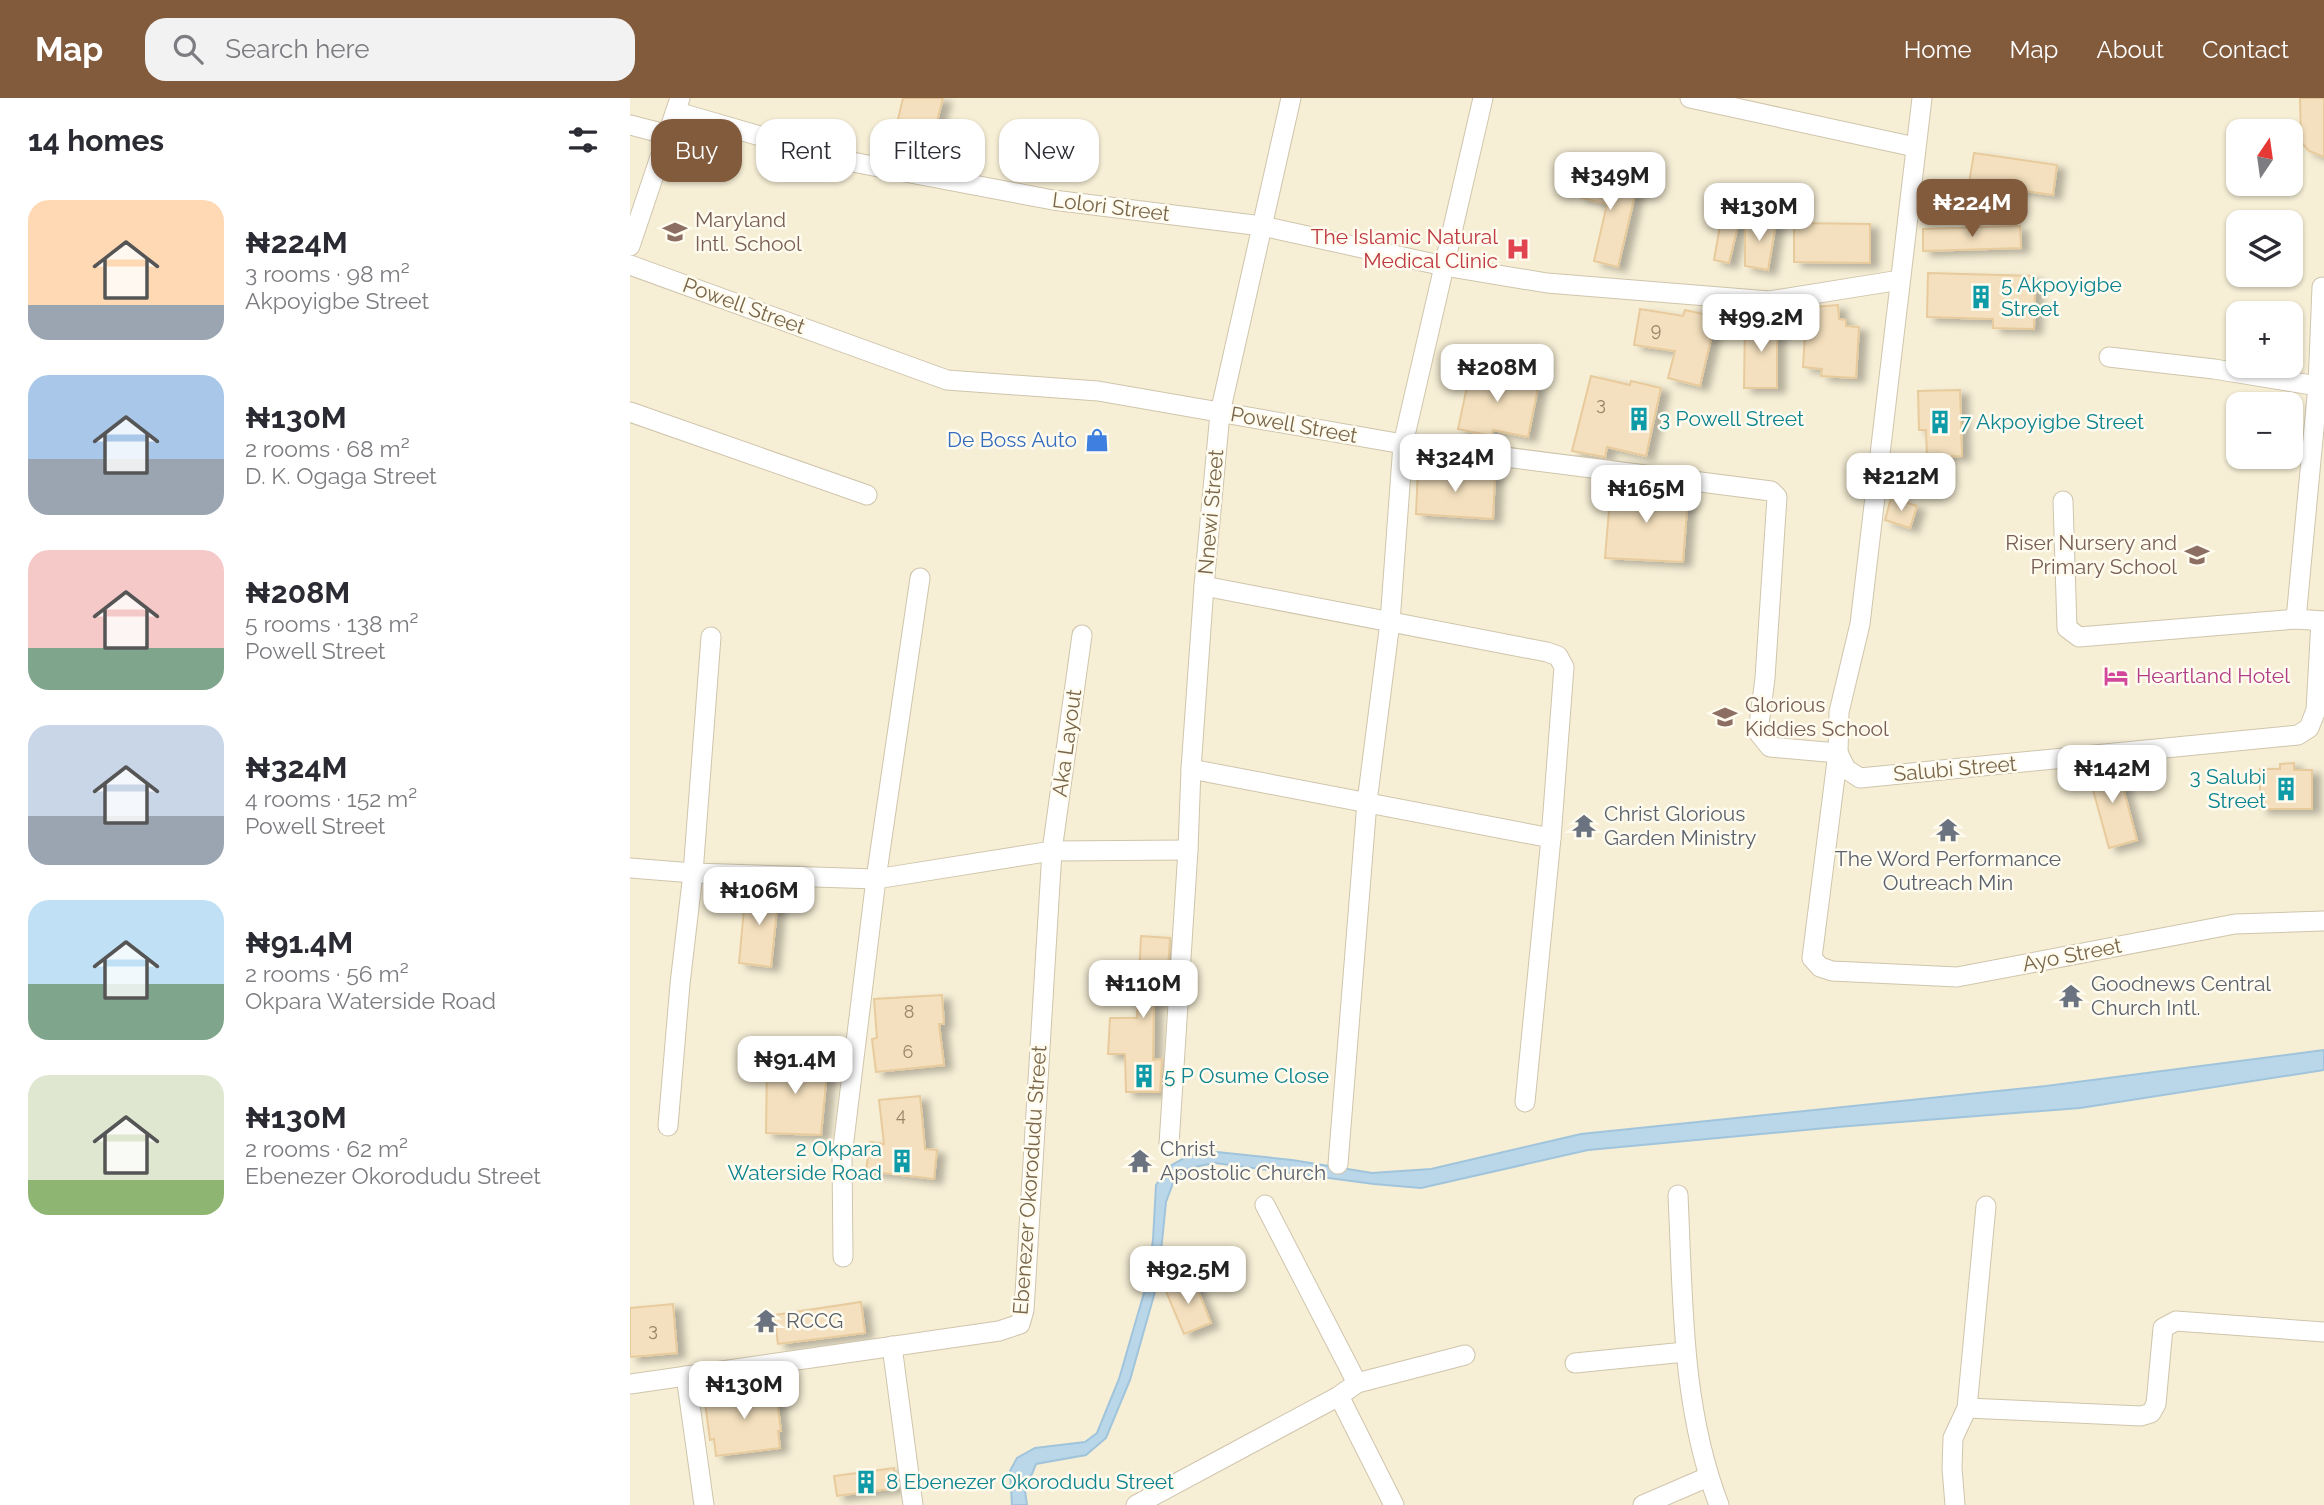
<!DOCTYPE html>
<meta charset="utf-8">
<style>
:root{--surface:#fff;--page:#f2f2f3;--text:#2b2b33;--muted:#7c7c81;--accent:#825a3c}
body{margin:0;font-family:Raleway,sans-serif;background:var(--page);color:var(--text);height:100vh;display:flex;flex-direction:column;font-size:26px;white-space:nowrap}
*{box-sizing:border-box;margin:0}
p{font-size:23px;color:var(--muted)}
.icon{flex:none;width:38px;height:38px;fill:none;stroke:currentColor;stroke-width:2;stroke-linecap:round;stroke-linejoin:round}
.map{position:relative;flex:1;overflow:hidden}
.drawer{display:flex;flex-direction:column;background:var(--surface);width:630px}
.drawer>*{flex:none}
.banner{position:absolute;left:21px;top:21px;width:665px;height:63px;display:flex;gap:14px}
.needle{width:46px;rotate:13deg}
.tools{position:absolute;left:1596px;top:21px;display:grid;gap:14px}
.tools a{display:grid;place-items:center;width:77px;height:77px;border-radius:14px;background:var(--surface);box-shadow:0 2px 5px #0004;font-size:35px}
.price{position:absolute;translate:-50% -60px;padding:0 16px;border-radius:14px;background:#fff;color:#222;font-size:23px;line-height:46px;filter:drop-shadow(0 2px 4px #0008)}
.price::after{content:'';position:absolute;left:50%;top:42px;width:21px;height:16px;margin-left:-10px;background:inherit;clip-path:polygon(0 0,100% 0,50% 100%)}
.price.active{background:var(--accent);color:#fff}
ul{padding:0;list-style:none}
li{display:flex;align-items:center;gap:21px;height:175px;padding:0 28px}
li span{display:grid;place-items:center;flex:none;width:196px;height:140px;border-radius:21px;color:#555}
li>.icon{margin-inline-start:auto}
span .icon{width:84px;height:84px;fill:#fffc;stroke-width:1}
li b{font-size:30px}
h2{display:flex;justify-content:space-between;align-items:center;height:84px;padding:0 28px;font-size:30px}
.pill{padding:0 24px;border-radius:21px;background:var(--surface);box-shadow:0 2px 5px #0004;font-size:24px;line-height:63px}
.pill.active{background:var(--accent);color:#fff}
header{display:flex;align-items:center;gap:42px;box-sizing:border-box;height:98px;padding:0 35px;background:var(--accent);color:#fff}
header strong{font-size:33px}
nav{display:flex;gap:38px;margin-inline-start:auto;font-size:24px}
.search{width:490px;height:63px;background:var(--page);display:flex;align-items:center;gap:18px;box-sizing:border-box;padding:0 24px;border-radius:21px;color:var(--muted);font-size:26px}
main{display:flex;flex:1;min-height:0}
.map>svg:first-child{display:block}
.residential{fill:#f6eed5;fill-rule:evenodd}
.water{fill:#bad7e9;stroke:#a0c4db;stroke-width:2}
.building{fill:#f4e0be;stroke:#e8cb9d;stroke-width:2;filter:url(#shadow)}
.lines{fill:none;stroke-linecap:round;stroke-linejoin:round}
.street-casing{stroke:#d0c5ac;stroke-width:21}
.street{stroke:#fff;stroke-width:19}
.labels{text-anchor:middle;stroke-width:5;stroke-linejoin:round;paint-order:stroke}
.number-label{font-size:18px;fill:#988467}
.street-label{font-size:21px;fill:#79664a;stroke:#fffcef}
.education-label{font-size:21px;fill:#785e54;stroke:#fffcef;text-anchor:start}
.health-label{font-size:21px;fill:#be3a42;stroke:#fffcef;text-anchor:end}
.culture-label{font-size:21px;fill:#0d838f;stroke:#fffcef;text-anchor:start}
.shop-label{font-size:21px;fill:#366cbe;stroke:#fffcef;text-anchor:end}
.hotel-label{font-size:21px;fill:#b23c85;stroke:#fffcef;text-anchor:start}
.worship-label{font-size:21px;fill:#5b616d;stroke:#fffcef;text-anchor:start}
</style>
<header>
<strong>Map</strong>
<div class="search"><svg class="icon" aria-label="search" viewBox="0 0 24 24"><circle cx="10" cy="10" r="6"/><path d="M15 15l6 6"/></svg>Search here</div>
<nav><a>Home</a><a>Map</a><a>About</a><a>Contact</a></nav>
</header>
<main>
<section class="drawer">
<h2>14 homes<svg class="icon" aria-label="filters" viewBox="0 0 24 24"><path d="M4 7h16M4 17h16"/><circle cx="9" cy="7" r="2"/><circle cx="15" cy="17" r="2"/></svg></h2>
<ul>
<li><span style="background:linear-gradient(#ffd9b3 75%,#9aa5b1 0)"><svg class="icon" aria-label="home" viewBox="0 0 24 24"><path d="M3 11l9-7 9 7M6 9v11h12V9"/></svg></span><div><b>₦224M</b><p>3 rooms · 98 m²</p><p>Akpoyigbe Street</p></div></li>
<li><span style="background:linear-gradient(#a9c7e8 60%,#9aa5b1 0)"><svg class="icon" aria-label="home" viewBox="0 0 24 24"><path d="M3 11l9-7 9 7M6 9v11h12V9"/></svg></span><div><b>₦130M</b><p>2 rooms · 68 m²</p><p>D. K. Ogaga Street</p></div></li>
<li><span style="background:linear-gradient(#f6c9c9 70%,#7fa58c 0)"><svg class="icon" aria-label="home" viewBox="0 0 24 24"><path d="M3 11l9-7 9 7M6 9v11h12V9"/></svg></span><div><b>₦208M</b><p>5 rooms · 138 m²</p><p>Powell Street</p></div></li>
<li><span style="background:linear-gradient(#c9d6e8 65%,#9aa5b1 0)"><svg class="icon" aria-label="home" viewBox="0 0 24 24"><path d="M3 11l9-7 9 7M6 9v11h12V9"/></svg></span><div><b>₦324M</b><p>4 rooms · 152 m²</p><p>Powell Street</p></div></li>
<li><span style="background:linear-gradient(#bfe0f5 60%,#7fa58c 0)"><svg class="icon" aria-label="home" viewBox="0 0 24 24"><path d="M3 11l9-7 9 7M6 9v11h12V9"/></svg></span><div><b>₦91.4M</b><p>2 rooms · 56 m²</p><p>Okpara Waterside Road</p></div></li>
<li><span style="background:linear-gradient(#dfe7d0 75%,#8fb573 0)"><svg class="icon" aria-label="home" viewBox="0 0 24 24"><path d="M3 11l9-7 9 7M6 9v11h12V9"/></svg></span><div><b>₦130M</b><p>2 rooms · 62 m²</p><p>Ebenezer Okorodudu Street</p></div></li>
</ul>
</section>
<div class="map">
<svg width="1694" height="1407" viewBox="0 0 1694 1407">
<defs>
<filter id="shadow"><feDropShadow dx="8" dy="4.5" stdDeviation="3.5" flood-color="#0004"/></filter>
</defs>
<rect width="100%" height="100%" fill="#fdfae8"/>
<path class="residential" d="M0,0H1694V1407H0ZM1608,33H1661V86H1608ZM1608,124H1661V177H1608ZM1608,215H1661V268H1608ZM1608,306H1661V359H1608Z"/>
<polygon class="water" points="1694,952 1694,972 1450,1010 1207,1029 958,1052 791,1090 744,1086 585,1065 559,1070 545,1080 536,1104 528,1183 500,1282 476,1340 456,1357 406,1366 395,1393 397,1407 382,1407 380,1373 387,1360 405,1350 455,1344 467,1335 489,1281 516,1188 523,1142 526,1087 540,1068 558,1058 587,1054 662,1062 742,1075 801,1071 951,1036 1416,988"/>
<g class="building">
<polygon points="273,0 313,0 302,43 265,34"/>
<polygon points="1670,0 1694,0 1694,59 1679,53 1671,44"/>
<polygon points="1344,55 1427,67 1423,97 1339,85"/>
<polygon points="954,72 1008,84 988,169 964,163 977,106 948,99"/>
<polygon points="1092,116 1110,119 1099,165 1084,162"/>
<polygon points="1115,119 1146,125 1138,172 1115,168"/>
<polygon points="1164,125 1240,126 1240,165 1164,164"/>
<polygon points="1390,128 1391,150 1293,153 1293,131"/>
<polygon points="1298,175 1405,178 1404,231 1363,230 1363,221 1297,219"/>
<polygon points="1208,207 1209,221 1216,222 1216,228 1229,229 1226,280 1191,278 1192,271 1173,269 1176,219 1183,220 1183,209"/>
<polygon points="1010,211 1053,218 1055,212 1086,219 1070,288 1038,280 1045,253 1004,247"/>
<polygon points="1115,222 1147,222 1147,290 1114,290"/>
<polygon points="842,265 876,273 874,283 908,290 898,339 863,332 862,338 828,331"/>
<polygon points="961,278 1000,287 1001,283 1031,290 1016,358 977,349 975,359 942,353"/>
<polygon points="1330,292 1332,358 1297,359 1296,332 1289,332 1288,293"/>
<polygon points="788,371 865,376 863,421 786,416"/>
<polygon points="981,388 1058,397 1053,464 975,460"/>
<polygon points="1261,400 1287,408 1280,430 1255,422"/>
<polygon points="1664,665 1664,672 1682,672 1682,711 1630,711 1630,671 1650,671 1650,666"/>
<polygon points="1487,667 1507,742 1479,750 1457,670"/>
<polygon points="116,789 149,792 141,869 109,865"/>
<polygon points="511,838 540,840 536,903 524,903 523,962 532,961 530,994 496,994 495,956 478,956 480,920 507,920"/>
<polygon points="312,897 314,926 309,926 314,967 246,974 242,941 247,940 244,901"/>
<polygon points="137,960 198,963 191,1037 136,1035"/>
<polygon points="290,998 295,1051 307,1052 304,1081 236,1073 240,1044 254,1046 249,1002"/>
<polygon points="563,1180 581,1225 554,1236 535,1191"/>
<polygon points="231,1204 235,1235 148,1246 144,1217"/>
<polygon points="43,1206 47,1255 0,1259 0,1210"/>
<polygon points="145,1288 151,1333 148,1333 150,1350 86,1358 84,1341 80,1342 74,1297"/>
<polygon points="264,1370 267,1390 207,1398 204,1378"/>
</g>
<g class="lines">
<g class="street-casing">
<g id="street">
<polyline points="1060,0 1285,49"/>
<polyline points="1292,0 1230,526 1209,614 1208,655 1182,860 1190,869 1202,873 1327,879 1605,826 1694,823"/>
<polyline points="47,14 217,63 423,102 632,128 814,168 917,185 1139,203 1270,182"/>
<polyline points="0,27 39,37"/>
<polyline points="0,148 50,0"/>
<polyline points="0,167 317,282 468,293 773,346 1141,393 1147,399 1135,580 1128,634 1140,649 1208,655 1216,671 1230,680 1668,637 1679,630 1686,612 1691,523"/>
<polyline points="1479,259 1584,271 1688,288"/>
<polyline points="0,314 237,397"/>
<polyline points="1433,403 1437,530 1449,539 1666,521 1694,523"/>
<polyline points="574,488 917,554 928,558 934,569 921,740 895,1004"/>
<polyline points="1666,521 1688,288 1692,189"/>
<polyline points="561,671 921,740"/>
<polyline points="0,770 63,775 246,781 422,753 558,752"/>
<polyline points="38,1028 50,886 63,775 81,539"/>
<polyline points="539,1046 558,752 561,671 574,488 590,315 661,0"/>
<polyline points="708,1066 737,704 760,524 773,346 853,0"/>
<path d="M1048,1097C1053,1201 1051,1308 1089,1407"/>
<polyline points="635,1107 727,1285"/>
<polyline points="213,1159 212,1058 246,781 290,480"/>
<polyline points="262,1248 283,1407"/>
<polyline points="945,1265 1055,1254"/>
<polyline points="56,1278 74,1407"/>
<polyline points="0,1286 369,1233 390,1226 394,1212 422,753 452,537"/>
<polyline points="709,1298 764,1407"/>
<polyline points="1337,1310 1511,1318 1521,1315 1526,1306 1533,1230 1546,1223 1694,1234"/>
<polyline points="506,1407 709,1298 727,1285 835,1257"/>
<polyline points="1013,1407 1078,1379"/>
<polyline points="1325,1407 1322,1370 1323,1340 1337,1310 1356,1108"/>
</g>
</g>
<use href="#street" class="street"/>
</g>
<defs>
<g id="school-bare" transform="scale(1.89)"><path d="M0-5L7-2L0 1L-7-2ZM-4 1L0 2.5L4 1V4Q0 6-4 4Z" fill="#8d6e63" stroke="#fffcef" stroke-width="2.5" paint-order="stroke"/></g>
<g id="hospital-bare" transform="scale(1.89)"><path d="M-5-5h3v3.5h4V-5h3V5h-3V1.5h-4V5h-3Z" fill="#e0444e" stroke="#fffcef" stroke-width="2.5" paint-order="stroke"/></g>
<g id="building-bare" transform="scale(1.89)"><path d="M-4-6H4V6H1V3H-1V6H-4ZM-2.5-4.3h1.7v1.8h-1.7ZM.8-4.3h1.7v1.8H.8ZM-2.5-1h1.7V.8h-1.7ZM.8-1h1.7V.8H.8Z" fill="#0f9aa8" stroke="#fffcef" stroke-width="2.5" paint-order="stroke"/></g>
<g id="shop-bare" transform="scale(1.89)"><path d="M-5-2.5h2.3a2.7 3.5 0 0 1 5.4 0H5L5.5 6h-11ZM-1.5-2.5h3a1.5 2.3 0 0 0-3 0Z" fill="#3f7fe0" stroke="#fffcef" stroke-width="2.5" paint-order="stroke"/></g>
<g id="hotel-bare" transform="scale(1.89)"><path d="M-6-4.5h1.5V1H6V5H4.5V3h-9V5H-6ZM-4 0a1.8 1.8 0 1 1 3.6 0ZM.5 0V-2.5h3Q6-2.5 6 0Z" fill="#d1479c" stroke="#fffcef" stroke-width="2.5" paint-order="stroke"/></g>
<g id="temple-bare" transform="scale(1.89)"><path d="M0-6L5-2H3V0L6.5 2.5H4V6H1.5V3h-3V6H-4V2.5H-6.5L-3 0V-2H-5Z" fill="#6b7280" stroke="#fffcef" stroke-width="2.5" paint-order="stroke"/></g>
</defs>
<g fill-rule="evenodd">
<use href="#school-bare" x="45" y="134"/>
<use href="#hospital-bare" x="888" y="151"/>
<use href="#building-bare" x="1351" y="199"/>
<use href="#building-bare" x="1009" y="321"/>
<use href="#building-bare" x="1310" y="324"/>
<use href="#shop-bare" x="467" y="342"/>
<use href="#school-bare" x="1567" y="457"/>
<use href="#hotel-bare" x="1486" y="578"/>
<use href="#school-bare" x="1095" y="619"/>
<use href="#building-bare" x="1656" y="691"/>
<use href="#temple-bare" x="954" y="728"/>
<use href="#temple-bare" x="1318" y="732"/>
<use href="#temple-bare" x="1441" y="898"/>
<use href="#building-bare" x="514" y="978"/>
<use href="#building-bare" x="272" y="1063"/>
<use href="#temple-bare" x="510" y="1063"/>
<use href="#temple-bare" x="136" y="1223"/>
<use href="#building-bare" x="236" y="1384"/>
</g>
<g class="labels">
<g class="number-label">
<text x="1026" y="238">9</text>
<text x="971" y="312">3</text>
<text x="279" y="920">8</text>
<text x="278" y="960">6</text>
<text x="271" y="1023">4</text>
<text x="23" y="1238">3</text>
</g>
<g class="street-label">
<text transform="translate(481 109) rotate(7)" y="7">Lolori Street</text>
<text transform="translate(114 208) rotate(20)" y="7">Powell Street</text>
<text transform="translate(664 327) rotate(10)" y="7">Powell Street</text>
<text transform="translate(581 414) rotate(-85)" y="7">Nnewi Street</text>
<text transform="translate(437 645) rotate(-82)" y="7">Aka Layout</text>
<text transform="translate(1325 671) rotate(-5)" y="7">Salubi Street</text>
<text transform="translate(1442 857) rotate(-11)" y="7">Ayo Street</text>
<text transform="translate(400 1082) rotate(-86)" y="7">Ebenezer Okorodudu Street</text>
</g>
<g class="education-label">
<text x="65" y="129">Maryland<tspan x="65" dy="24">Intl. School</tspan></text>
<text x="1547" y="452" text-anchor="end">Riser Nursery and<tspan x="1547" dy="24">Primary School</tspan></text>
<text x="1115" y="614">Glorious<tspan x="1115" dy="24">Kiddies School</tspan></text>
</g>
<g class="health-label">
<text x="868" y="146">The Islamic Natural<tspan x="868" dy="24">Medical Clinic</tspan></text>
</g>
<g class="culture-label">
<text x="1371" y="194">5 Akpoyigbe<tspan x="1371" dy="24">Street</tspan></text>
<text x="1029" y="328">3 Powell Street</text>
<text x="1330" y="331">7 Akpoyigbe Street</text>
<text x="1636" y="686" text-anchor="end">3 Salubi<tspan x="1636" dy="24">Street</tspan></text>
<text x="534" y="985">5 P Osume Close</text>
<text x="252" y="1058" text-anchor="end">2 Okpara<tspan x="252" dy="24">Waterside Road</tspan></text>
<text x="256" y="1391">8 Ebenezer Okorodudu Street</text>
</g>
<g class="shop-label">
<text x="447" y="349">De Boss Auto</text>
</g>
<g class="hotel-label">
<text x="1506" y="585">Heartland Hotel</text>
</g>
<g class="worship-label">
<text x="974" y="723">Christ Glorious<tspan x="974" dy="24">Garden Ministry</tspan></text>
<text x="1318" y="768" text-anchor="middle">The Word Performance<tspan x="1318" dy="24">Outreach Min</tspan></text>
<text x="1461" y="893">Goodnews Central<tspan x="1461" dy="24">Church Intl.</tspan></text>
<text x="530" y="1058">Christ<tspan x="530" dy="24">Apostolic Church</tspan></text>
<text x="156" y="1230">RCCG</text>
</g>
</g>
</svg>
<div class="tools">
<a><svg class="needle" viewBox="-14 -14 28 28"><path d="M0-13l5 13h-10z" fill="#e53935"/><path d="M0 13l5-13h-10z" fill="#7c7c81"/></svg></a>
<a><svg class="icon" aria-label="layers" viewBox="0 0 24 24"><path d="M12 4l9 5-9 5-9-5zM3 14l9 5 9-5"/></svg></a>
<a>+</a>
<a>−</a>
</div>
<b class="price" style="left:980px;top:114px">₦349M</b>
<b class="price active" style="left:1342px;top:141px">₦224M</b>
<b class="price" style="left:1129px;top:145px">₦130M</b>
<b class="price" style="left:1131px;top:256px">₦99.2M</b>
<b class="price" style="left:867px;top:306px">₦208M</b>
<b class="price" style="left:825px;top:396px">₦324M</b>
<b class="price" style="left:1271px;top:415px">₦212M</b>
<b class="price" style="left:1016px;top:427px">₦165M</b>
<b class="price" style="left:1482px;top:707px">₦142M</b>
<b class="price" style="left:129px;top:829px">₦106M</b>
<b class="price" style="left:513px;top:922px">₦110M</b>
<b class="price" style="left:165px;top:998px">₦91.4M</b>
<b class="price" style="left:558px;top:1208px">₦92.5M</b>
<b class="price" style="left:114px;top:1323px">₦130M</b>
<div class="banner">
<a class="pill active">Buy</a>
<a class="pill">Rent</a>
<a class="pill">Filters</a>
<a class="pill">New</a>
</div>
</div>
</main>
